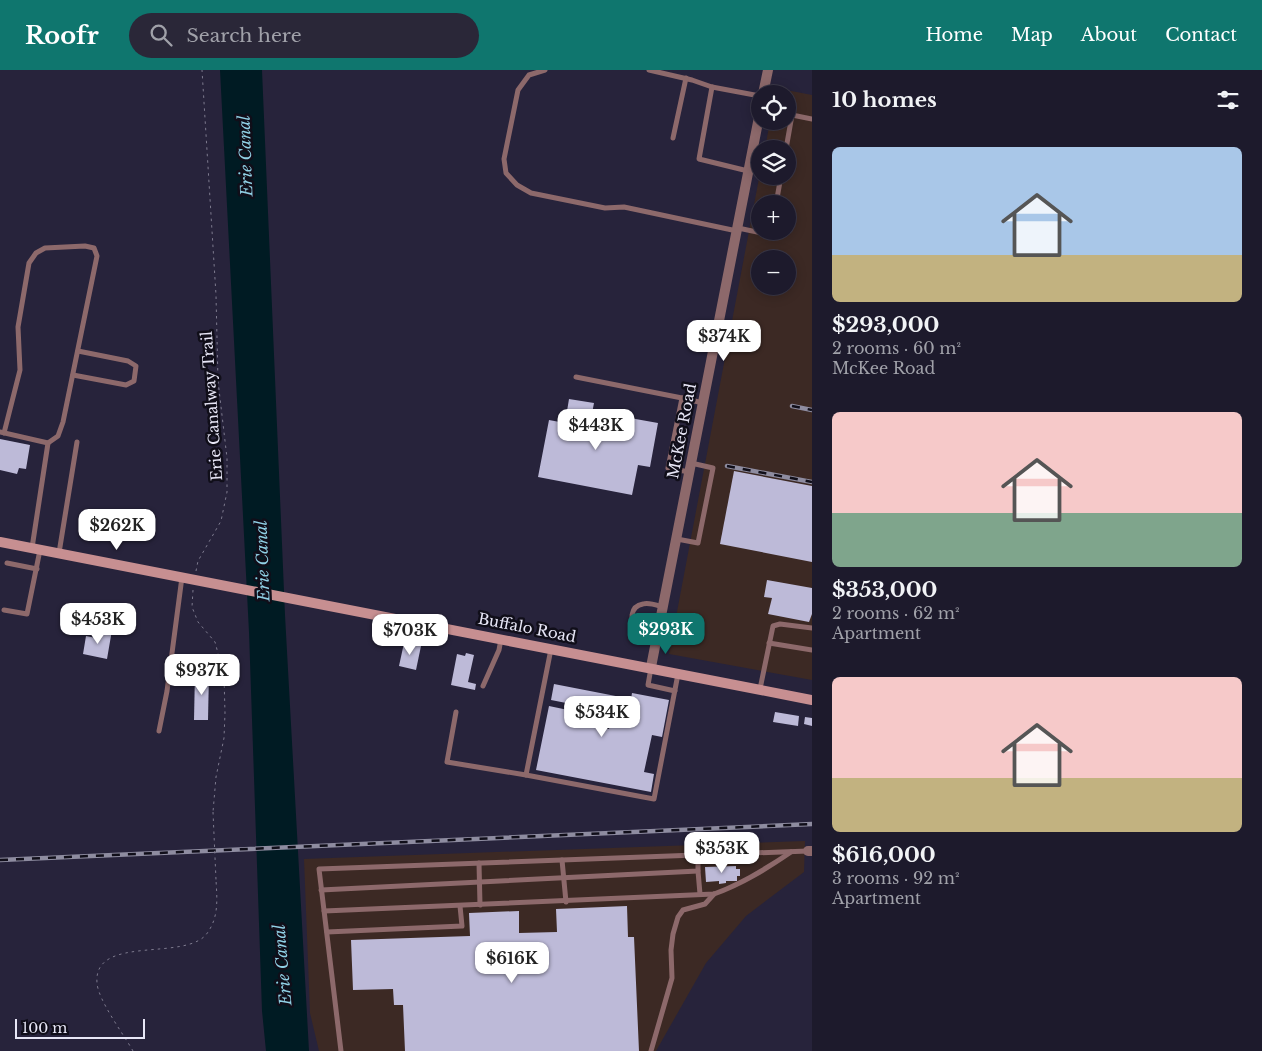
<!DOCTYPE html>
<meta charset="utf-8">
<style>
:root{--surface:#1d1a2c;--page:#2a2738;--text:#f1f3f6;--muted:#a0a1a9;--line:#3b3848;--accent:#0f766e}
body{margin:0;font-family:"Libre Baskerville",serif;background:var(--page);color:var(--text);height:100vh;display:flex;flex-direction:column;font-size:19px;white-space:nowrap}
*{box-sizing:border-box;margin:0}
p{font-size:16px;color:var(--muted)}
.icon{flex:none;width:28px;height:28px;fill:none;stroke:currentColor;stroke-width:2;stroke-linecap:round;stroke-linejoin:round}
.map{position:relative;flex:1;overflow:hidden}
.sheet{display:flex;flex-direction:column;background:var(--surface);width:450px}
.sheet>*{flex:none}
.controls{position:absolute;left:751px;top:15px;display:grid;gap:10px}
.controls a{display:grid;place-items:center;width:45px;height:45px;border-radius:50%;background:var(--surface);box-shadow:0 2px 12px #0003,0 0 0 1px var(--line);font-size:25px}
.scale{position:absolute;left:15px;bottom:12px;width:130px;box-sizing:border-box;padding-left:5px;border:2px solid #e7e6f6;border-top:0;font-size:14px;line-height:18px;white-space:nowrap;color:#e7e6f6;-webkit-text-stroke:4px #100e19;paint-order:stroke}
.price{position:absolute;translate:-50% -42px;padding:0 11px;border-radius:10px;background:#fff;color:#222;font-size:16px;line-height:32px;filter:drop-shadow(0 1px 2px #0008)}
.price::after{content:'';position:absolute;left:50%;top:30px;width:15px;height:11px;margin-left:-8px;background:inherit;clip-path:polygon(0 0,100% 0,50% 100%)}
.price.active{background:var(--accent);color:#fff}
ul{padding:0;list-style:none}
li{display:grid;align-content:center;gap:10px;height:265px;padding:0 20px}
li span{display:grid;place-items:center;height:155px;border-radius:8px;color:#555}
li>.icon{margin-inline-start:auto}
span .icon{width:90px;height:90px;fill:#fffc;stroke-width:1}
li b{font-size:21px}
h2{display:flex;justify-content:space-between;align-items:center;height:60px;padding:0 20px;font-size:21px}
header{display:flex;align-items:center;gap:30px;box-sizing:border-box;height:70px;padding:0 25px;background:var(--accent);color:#fff}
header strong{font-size:24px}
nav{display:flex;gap:28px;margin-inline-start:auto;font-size:18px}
.search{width:350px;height:45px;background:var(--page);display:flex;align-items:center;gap:12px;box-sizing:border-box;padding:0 18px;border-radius:28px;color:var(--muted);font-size:19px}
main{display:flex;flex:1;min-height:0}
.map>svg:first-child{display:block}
.industrial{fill:#3c2924;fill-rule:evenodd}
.water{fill:#001b23}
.building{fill:#bdbad8}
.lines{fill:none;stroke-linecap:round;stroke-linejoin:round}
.path{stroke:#7e7b8f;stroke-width:1;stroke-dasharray:2.5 4;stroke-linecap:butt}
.service{stroke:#8d696b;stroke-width:5}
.minor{stroke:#8d696b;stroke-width:10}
.secondary{stroke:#c78f91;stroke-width:10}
.rail-casing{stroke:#8e8ca0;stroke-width:4.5}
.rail{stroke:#100e19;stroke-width:2.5;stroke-dasharray:8;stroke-linecap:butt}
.path-bridge{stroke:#7e7b8f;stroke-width:1;stroke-dasharray:2.5 4;stroke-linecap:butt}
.labels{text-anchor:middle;stroke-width:5;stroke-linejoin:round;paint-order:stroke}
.street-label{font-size:15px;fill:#e7e6f6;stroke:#100e19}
.water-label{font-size:16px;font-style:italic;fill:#90d0e5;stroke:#100e19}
</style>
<header>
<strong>Roofr</strong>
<div class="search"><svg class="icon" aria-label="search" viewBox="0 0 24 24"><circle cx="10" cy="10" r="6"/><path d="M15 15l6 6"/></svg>Search here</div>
<nav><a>Home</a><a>Map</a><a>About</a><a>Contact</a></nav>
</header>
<main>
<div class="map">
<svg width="812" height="981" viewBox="0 0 812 981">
<rect width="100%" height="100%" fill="#27233b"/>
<g class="industrial">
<path d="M776,18L812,25V610L669,584L760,103V106H788V79H765L770,51H788V24H775ZM760,134H788V161H760ZM760,189H788V216H760Z"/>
<polygon points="805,771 804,802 746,846 706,893 656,981 319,981 310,943 304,789"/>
</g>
<polygon class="water" points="220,0 262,0 285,545 309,981 266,981 262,941 249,562"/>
<g class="building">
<polygon points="569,329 594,333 590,354 623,360 623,357 628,358 630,348 658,353 650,397 638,395 632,425 538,407 549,350 565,353"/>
<polygon points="0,369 30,375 26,399 19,398 17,404 0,400"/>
<polygon points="734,401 812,416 812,492 720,474"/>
<polygon points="767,510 812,518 812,544 809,552 768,544 772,528 764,527"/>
<polygon points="103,558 112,560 107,589 83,584 86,566 101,569"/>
<polygon points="404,573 421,576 416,600 399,596"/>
<polygon points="466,583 474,585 468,612 476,614 475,620 451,615 457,584 465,586"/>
<polygon points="195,602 209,602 208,650 194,650"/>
<polygon points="554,614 631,629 632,623 669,630 662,667 652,665 644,702 654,704 651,722 536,700 549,636 592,645 590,656 609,659 612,642 551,630"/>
<polygon points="775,642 799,646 798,656 773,652"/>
<polygon points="805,647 812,648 812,656 804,654"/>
<polygon points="736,796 736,799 740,799 740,806 737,806 737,811 726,811 726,813 719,814 719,811 706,812 705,797"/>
<polygon points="627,836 628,867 634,867 639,981 405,981 403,935 394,935 393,919 353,920 351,870 470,866 469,843 519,841 519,863 557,862 556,839"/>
</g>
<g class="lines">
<g class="path">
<polyline points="196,501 198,491 221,451 227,422 227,388 218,311 216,225 202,0"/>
<polyline points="193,520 192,537 198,552 215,572 224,606 225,643 224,668 216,707 213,742"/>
<path d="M133,981C124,965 98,930 97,913C93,863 189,893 208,862C219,846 217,828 216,810"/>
</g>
<g class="service">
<polyline points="545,0 529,5 518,20 504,89 506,103 517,115 531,123 605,138 624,137 737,161"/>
<polyline points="649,0 692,10 712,17 760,26"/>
<polyline points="712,17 699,89 748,101"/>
<polyline points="792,45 812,49"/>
<polyline points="673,68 686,8"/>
<polyline points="786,79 792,45 788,45"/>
<polyline points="776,134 781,106"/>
<polyline points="738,158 771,165 771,161"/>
<polyline points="73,305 126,315 134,311 136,296 128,291 78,281"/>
<polyline points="576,307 682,328"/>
<polyline points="0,362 48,373 32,478"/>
<polyline points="4,363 20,300 18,257 29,193 36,183 45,178 85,176 94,178 97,186 63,352 58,366 48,373"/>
<polyline points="689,402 668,398 682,328 703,333"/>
<polyline points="677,469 698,473 713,398 691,393"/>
<polyline points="59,483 77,372"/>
<polyline points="7,493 37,499"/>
<polyline points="4,540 27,544 40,480"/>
<path d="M657,567C650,565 643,564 637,559C629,552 630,536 643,534C649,532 656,535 663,537"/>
<polyline points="769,573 812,580"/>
<polyline points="551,579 526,705 654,729 678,604"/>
<polyline points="651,598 648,615 675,621"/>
<polyline points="483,616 499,580 501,569"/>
<polyline points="760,619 773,556 780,554 812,558"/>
<polyline points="456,642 447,692 526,705"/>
<polyline points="159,661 167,621 182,507"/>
<polyline points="562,790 566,832"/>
<polyline points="479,793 480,835"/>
<polyline points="698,801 700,824"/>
<polyline points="321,820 698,801 698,785"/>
<path d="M324,841L714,824C742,814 766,799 791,782"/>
<polyline points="327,862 462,856 460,836"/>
<polyline points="341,981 319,799 808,781"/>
<polyline points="651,981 672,908 671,880 673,864 678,847 683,840 705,834 714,824"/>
</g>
<g class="minor">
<polyline points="763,24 768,0"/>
<polyline points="651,597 760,42"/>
<polyline points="808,781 812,781"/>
</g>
<polyline class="secondary" points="0,472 812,630"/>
<g class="rail-casing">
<g id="rail">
<polyline points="792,336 812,340"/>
<polyline points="727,396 812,412"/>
<polyline points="0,790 812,754"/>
</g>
</g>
<use href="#rail" class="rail"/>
<polyline class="path-bridge" points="213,742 216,810"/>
</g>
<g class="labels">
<g class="street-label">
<text transform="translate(212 336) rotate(-94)" y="5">Erie Canalway Trail</text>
<text transform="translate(682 361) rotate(-79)" y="5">McKee Road</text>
<text transform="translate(527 558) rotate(11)" y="5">Buffalo Road</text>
</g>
<g class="water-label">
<text transform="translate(245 86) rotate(-92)" y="6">Erie Canal</text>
<text transform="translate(262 491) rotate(-92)" y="6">Erie Canal</text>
<text transform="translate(282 895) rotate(-95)" y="6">Erie Canal</text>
</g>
</g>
</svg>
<div class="controls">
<a><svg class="icon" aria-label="locate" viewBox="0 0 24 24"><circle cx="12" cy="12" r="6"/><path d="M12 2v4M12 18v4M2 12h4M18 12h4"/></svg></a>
<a><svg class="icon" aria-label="layers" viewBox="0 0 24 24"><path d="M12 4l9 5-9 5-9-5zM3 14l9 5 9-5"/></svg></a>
<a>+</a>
<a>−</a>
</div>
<div class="scale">100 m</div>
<b class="price" style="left:724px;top:292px">$374K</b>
<b class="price" style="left:596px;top:381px">$443K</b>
<b class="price" style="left:117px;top:481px">$262K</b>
<b class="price" style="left:98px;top:575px">$453K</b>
<b class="price active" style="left:666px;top:585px">$293K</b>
<b class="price" style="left:410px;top:586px">$703K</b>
<b class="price" style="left:202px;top:626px">$937K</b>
<b class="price" style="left:602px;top:668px">$534K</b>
<b class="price" style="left:722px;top:804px">$353K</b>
<b class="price" style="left:512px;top:914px">$616K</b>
</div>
<section class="sheet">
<h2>10 homes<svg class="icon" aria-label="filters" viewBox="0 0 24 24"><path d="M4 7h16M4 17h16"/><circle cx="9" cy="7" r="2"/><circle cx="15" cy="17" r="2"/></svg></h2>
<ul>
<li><span style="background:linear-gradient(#a9c7e8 70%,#c2b280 0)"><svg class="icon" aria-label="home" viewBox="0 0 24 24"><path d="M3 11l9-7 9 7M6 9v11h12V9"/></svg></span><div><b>$293,000</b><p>2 rooms · 60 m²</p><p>McKee Road</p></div></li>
<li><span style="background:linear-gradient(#f6c9c9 65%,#7fa58c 0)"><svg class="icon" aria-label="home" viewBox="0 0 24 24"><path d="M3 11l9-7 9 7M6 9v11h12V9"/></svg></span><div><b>$353,000</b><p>2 rooms · 62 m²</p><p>Apartment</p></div></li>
<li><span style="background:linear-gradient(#f6c9c9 65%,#c2b280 0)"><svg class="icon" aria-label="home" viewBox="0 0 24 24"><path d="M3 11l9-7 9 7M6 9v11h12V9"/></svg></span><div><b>$616,000</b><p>3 rooms · 92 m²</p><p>Apartment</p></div></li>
</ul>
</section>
</main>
